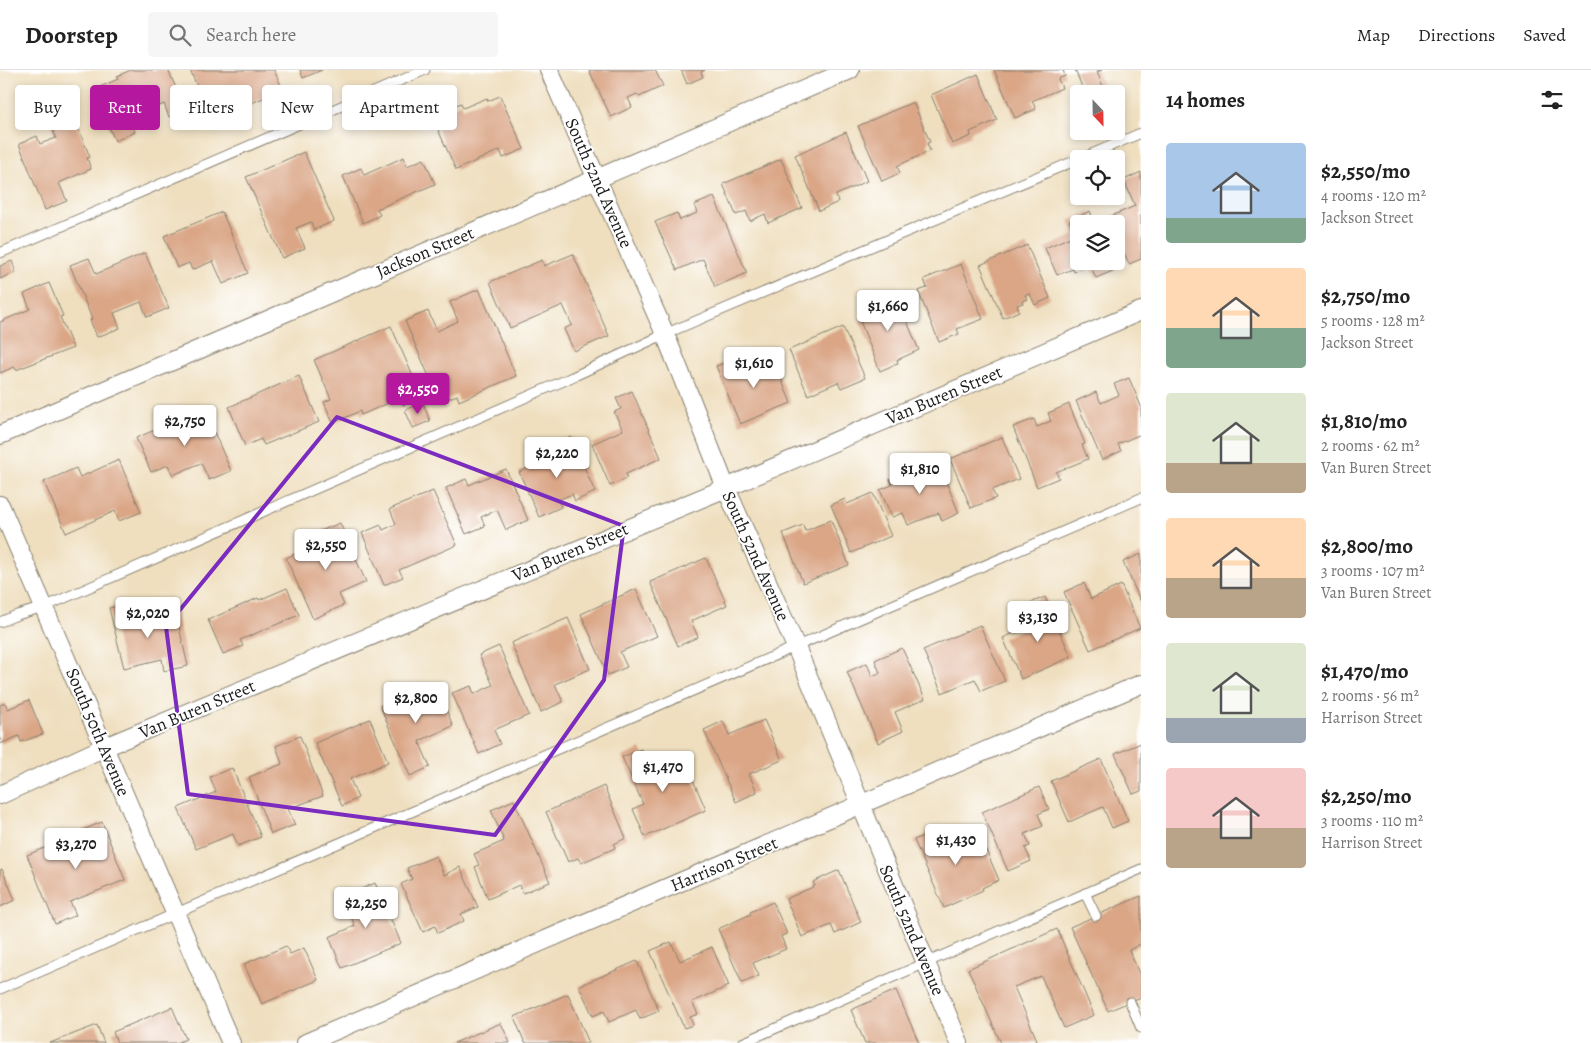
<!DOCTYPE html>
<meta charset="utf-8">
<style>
:root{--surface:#fff;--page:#f6f6f6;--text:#222;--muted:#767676;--line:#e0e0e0;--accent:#b5179e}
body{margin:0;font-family:Alegreya,serif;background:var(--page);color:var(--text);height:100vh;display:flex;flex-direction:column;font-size:19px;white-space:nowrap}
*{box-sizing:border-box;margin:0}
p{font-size:16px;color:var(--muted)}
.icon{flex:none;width:28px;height:28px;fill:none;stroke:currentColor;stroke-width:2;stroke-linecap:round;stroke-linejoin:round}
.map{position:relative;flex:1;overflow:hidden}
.sheet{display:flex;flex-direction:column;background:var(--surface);width:450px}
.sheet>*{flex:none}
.guide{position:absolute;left:15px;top:15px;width:475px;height:45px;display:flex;gap:10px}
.needle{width:32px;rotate:158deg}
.tools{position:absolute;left:1070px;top:15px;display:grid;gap:10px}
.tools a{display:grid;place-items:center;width:55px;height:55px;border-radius:5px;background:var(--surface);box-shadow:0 2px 8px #0003;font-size:25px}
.price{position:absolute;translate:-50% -42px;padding:0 11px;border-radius:5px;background:#fff;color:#222;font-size:16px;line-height:32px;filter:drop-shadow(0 1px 2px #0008)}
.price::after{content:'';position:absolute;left:50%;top:30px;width:15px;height:11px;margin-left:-8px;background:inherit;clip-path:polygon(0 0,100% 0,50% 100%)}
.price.selected{background:var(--accent);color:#fff}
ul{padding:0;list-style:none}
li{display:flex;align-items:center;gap:15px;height:125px;padding:0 25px}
li span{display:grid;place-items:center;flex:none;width:140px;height:100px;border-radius:5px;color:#555}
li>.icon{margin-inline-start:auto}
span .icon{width:60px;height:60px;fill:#fffc;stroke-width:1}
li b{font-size:21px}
h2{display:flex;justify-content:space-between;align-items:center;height:60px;padding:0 25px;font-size:21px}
.tag{padding:0 18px;border-radius:5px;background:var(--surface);box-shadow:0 2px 8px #0003;font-size:18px;line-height:45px}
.tag.selected{background:var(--accent);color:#fff}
header{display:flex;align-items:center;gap:30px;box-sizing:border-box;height:70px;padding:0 25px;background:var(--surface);border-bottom:1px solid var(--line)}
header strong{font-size:24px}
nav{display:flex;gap:28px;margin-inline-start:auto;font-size:18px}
.search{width:350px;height:45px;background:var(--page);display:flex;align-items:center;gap:12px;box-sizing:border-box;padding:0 18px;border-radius:5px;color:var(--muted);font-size:19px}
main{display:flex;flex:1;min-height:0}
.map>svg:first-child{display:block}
.building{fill:#daa686}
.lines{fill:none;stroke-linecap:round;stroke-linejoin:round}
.lane-casing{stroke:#867e6e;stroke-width:11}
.street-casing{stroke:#867e6e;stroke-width:20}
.lane{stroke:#fff;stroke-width:9}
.street{stroke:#fff;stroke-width:18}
.marked{fill:none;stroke:#7b2cbf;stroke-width:4;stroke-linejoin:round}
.labels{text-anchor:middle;stroke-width:4;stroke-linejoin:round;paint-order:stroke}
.street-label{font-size:18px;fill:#1c1c1c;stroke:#fff}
</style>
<header>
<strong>Doorstep</strong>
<div class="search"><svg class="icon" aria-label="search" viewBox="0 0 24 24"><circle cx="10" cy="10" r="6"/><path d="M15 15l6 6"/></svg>Search here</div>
<nav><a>Map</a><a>Directions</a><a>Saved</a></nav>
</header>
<main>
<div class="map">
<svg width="1141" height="973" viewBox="0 0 1141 973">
<rect width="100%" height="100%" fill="#fff"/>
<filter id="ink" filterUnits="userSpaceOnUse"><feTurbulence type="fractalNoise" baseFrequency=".02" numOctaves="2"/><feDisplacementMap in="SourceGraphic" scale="10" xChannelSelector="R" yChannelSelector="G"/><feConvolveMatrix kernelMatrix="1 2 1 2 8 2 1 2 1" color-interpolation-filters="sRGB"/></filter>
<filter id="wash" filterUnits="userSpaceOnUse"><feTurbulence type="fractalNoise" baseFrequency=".0096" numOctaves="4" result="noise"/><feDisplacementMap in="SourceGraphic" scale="20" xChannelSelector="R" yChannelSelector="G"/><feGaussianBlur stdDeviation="1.12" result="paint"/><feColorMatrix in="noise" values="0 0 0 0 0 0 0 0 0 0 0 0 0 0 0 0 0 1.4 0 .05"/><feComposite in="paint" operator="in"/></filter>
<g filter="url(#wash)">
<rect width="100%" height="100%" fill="#efdfbf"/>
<g id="blocks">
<g class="building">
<polygon points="131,0 168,0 186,40 169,47 164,34 130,49 135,62 115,71 93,20 118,9 117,6"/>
<polygon points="190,0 274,0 285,24 272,30 270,25 231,42 232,44 213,53"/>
<polygon points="300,0 322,0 303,8"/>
<polygon points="589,0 655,0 663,16 639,27 637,24 628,28 632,37 611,47"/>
<polygon points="681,0 705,0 701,2 703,7 687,14"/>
<polygon points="994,0 1063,0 1065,6 1058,9 1062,18 1032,31 1036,39 1015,48"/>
<polygon points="1075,0 1102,0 1097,2 1106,24 1085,24"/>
<polygon points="978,4 997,50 970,62 971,66 952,74 931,25"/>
<polygon points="65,26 90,87 87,88 91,99 59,113 67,131 45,140 19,74 37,66 40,74 56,68 43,35"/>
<polygon points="500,26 524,79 503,88 500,80 456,100 432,46 461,33 463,38 487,28 488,31"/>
<polygon points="913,32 930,72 927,73 930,81 897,96 900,103 882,111 858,56"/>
<polygon points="846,62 867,111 836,125 838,132 819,141 795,85"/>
<polygon points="304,82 334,151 314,160 311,152 296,158 305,178 282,188 246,107"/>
<polygon points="404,87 407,96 424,89 435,114 377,139 380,145 363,153 343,106 361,98 364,105"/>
<polygon points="781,89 802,138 768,153 765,144 750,151 746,141 736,145 723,114"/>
<polygon points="1141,102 1141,189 1129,194 1116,165 1116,154 1112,154 1109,147 1135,136 1124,110"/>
<polygon points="714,127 747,203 715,217 703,189 677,200 655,152 677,143 680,150 697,143 694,135"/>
<polygon points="1090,141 1095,154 1079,154 1079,191 1111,191 1115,200 1096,208 1090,195 1074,202 1073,199 1057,205 1045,178 1075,165 1069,151"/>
<polygon points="222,142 248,203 223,214 213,191 192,200 189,193 177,198 164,166"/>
<polygon points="1027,175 1050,228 1035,235 1030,224 1025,225 1027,229 1022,231 1023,233 1017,235 1019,241 1003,248 980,195"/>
<polygon points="145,183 169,238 147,247 141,232 114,243 120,258 97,267 90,250 92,249 70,195 89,188 96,204"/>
<polygon points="573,184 609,266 574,281 564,259 572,255 563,235 510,258 490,212 542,190 544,196"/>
<polygon points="12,191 16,202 0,209 0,196"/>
<polygon points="961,194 983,249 957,259 959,264 939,272 918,221 927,218 924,209"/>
<polygon points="49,213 63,246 60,247 73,278 16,300 14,297 0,303 0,252 30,239 24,224"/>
<polygon points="479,219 516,306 459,331 457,325 440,332 405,251 428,241 437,261 458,251 450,232"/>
<polygon points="886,223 890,231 897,228 919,280 897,290 898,293 880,301 860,251 875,244 869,231"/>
<polygon points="391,256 422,327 403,335 400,328 361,345 360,341 333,353 324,332 331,329 314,290"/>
<polygon points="843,257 865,308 841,318 838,312 808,325 789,280"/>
<polygon points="772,287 791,333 740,354 716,296 735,289 740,300"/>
<polygon points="299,306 319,352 264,375 261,369 245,376 229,337"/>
<polygon points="1129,308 1141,336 1141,364 1118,374 1121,381 1102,390 1076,331 1096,322 1101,333 1119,325 1114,314"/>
<polygon points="632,321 661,388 626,404 627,408 610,416 592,374 623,360 614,342 621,339 616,328"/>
<polygon points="423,333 430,351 413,358 405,340"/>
<polygon points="1069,334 1085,374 1082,375 1088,389 1056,402 1059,408 1037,417 1013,357 1034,349 1037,357 1051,351 1048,343"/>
<polygon points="204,339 231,401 209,410 201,393 173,405 168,395 151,402 136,368"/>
<polygon points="571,367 595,422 575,431 572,424 558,430 561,437 539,447 519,402 558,385 554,375"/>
<polygon points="1002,367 1019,409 992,420 996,428 971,438 950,389"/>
<polygon points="119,390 141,442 119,451 115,441 66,463 44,412 76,398 80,407"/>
<polygon points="925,394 927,400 939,395 959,443 942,451 939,443 908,455 903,443 892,447 880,420 892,415 890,409"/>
<polygon points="506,399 528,450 506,460 497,440 481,447 485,456 466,464 446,418 466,409 469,415"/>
<polygon points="433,421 457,475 399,500 403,507 384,515 362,463 381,455 383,460 396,454 390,439"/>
<polygon points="873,423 891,466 851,483 831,435 845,429 847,434"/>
<polygon points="831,450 849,495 803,513 783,463 803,455 805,461"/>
<polygon points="340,453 366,512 339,524 344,535 313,549 286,488 323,472 318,462"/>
<polygon points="1141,484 1141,532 1123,492"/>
<polygon points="706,488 727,535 691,551 698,567 678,576 650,512"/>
<polygon points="1084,513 1091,529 1121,515 1140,558 1090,580 1064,522"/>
<polygon points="287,518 299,545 240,570 243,576 223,584 208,550 258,528 259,530"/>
<polygon points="636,519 657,566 620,582 627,597 608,605 581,544"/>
<polygon points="1045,527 1071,587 1021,609 1003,568 1038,552 1030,533"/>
<polygon points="133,533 137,553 176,544 188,596 164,601 162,589 124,598 109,538"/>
<polygon points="568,548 590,599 555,614 563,632 541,642 511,573"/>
<polygon points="980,555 1005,611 981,621 975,609 942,623 923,580"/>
<polygon points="499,576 529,645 494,660 500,674 479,684 452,623 471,616 474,624 493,615 479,585"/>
<polygon points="902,578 925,629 895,642 903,661 878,673 847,602 867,593 872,606 880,603 875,590"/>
<polygon points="435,613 453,656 419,671 430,697 410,706 380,636"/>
<polygon points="29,630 43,664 21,672 19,666 0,674 0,635 5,633 8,639"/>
<polygon points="370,649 388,692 350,709 358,728 342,736 315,673"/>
<polygon points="764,650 782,690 749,704 757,722 736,732 704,660 723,651 729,665"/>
<polygon points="300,666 323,726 288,739 295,755 271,764 249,707 282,694 276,676"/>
<polygon points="1141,673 1141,721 1133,724 1115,684"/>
<polygon points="641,679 650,698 678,686 683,698 687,696 706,740 645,767 633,739 643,734 622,687"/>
<polygon points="1101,689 1128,751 1112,758 1103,737 1069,752 1051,711"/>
<polygon points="232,698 261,767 238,776 233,764 196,779 178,738 216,722 210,707"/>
<polygon points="604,716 626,768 614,774 615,778 581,793 578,788 568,792 546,742"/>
<polygon points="1039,717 1049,739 1038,744 1043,756 1025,764 1030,776 1025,778 1031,791 1008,801 982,742"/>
<polygon points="514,730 550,812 523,823 519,815 488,829 475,797 479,795 474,784 504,771 491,740"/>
<polygon points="102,752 125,810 70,832 76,845 55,854 27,785 49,776 53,786 69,780 64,768"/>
<polygon points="939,759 945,772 961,765 964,771 979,764 999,810 982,818 983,820 944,838 914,770"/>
<polygon points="436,786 444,805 460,797 478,837 461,844 464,851 438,863 435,856 423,862 401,814 412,809 407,798"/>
<polygon points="2,799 15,830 0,837 0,800"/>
<polygon points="839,800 861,852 835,864 831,855 802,867 786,829 815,816 813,812"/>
<polygon points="375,813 401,873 342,898 329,867 355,856 350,844 357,841 350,824"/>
<polygon points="1141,826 1141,874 1129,880 1141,908 1141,927 1108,941 1070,857"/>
<polygon points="773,832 787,864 781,866 786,879 753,893 759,906 742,913 718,859 751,844 750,842"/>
<polygon points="1057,859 1094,945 1064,958 1041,906 1014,917 1037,970 1030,973 1001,973 968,899"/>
<polygon points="671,872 680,891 712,877 729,916 692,932 698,944 690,947 693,955 684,958 650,881"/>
<polygon points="286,876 290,884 304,878 318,910 262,934 244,894"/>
<polygon points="637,891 659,941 640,949 636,940 609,952 604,941 593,946 579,916"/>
<polygon points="896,920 919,973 865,973 851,940"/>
<polygon points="568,924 589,973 525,973 514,947"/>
<polygon points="172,937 186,969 177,973 117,973 113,962"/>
<polygon points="501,953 510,973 454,973"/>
<polygon points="97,955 104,973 50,973"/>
</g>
</g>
</g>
<g filter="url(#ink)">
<use href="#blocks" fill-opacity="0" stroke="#867e6e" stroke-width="1"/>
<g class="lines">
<g class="lane-casing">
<g id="lane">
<polyline points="1080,89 1141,63"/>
<polyline points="0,183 425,0"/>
<polyline points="0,552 17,545 44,537 568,309 665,264 1079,89"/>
<polyline points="1085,823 1096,846"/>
<polyline points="0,919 1141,428"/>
<polyline points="1130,932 1141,958"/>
<polyline points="742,973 1141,799"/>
</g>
</g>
<g class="street-casing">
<g id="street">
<polyline points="549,0 665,264 726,418 796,577 959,973"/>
<polyline points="0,365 850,0"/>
<polyline points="0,435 231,973"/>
<polyline points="0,725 105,677 726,418 1141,241"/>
<polyline points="306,973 1141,614"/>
</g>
</g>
<use href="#lane" class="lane"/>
<use href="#street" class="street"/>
</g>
</g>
<path class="marked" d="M337,347L624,456L604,610L495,765L188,724L166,557Z"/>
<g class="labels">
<g class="street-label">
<text transform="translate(599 113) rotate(66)" y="6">South 52nd Avenue</text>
<text transform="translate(425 182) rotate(-23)" y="6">Jackson Street</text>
<text transform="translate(944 325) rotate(-23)" y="6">Van Buren Street</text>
<text transform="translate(570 482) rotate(-23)" y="6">Van Buren Street</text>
<text transform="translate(756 486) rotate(66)" y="6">South 52nd Avenue</text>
<text transform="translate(197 639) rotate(-23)" y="6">Van Buren Street</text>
<text transform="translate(98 662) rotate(67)" y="6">South 50th Avenue</text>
<text transform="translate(724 794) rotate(-23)" y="6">Harrison Street</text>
<text transform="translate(912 860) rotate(67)" y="6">South 52nd Avenue</text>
</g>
</g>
</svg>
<div class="tools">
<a><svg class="needle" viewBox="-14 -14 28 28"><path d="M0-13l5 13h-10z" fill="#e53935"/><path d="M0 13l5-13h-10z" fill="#767676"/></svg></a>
<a><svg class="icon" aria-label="locate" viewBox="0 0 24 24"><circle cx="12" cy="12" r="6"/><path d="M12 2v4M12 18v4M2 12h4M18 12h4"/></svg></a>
<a><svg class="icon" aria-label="layers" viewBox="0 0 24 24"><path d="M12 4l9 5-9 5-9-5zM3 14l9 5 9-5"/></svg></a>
</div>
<b class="price" style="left:888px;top:262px">$1,660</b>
<b class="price" style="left:754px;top:319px">$1,610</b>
<b class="price selected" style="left:418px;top:345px">$2,550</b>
<b class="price" style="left:185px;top:377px">$2,750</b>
<b class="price" style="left:557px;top:409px">$2,220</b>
<b class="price" style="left:920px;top:425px">$1,810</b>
<b class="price" style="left:326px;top:501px">$2,550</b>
<b class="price" style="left:148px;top:569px">$2,020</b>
<b class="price" style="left:1038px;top:573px">$3,130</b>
<b class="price" style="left:416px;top:654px">$2,800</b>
<b class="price" style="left:663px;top:723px">$1,470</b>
<b class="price" style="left:956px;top:796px">$1,430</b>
<b class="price" style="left:76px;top:800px">$3,270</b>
<b class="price" style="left:366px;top:859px">$2,250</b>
<div class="guide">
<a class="tag">Buy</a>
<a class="tag selected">Rent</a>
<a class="tag">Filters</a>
<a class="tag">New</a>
<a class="tag">Apartment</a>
</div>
</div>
<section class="sheet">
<h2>14 homes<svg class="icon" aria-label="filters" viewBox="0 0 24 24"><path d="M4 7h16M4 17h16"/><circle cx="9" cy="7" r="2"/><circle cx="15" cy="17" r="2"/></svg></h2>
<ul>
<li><span style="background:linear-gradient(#a9c7e8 75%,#7fa58c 0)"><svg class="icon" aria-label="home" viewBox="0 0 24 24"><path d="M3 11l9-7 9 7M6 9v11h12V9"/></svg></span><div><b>$2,550/mo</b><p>4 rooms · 120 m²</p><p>Jackson Street</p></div></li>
<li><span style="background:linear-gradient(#ffd9b3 60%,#7fa58c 0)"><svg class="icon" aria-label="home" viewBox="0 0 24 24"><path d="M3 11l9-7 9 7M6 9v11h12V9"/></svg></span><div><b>$2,750/mo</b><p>5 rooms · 128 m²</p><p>Jackson Street</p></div></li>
<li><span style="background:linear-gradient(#dfe7d0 70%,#b9a48a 0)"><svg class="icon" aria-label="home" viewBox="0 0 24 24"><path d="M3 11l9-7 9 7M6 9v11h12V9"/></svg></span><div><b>$1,810/mo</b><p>2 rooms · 62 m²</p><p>Van Buren Street</p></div></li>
<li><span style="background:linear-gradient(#ffd9b3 60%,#b9a48a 0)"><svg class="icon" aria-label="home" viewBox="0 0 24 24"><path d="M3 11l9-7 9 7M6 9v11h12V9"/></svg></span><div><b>$2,800/mo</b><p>3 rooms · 107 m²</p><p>Van Buren Street</p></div></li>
<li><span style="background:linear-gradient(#dfe7d0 75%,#9aa5b1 0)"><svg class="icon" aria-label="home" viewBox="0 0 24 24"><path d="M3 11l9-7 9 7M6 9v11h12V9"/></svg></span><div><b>$1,470/mo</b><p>2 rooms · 56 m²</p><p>Harrison Street</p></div></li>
<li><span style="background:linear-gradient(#f6c9c9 60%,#b9a48a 0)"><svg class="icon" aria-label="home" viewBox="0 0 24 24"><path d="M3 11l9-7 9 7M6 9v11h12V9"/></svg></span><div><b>$2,250/mo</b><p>3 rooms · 110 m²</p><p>Harrison Street</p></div></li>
</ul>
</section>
</main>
